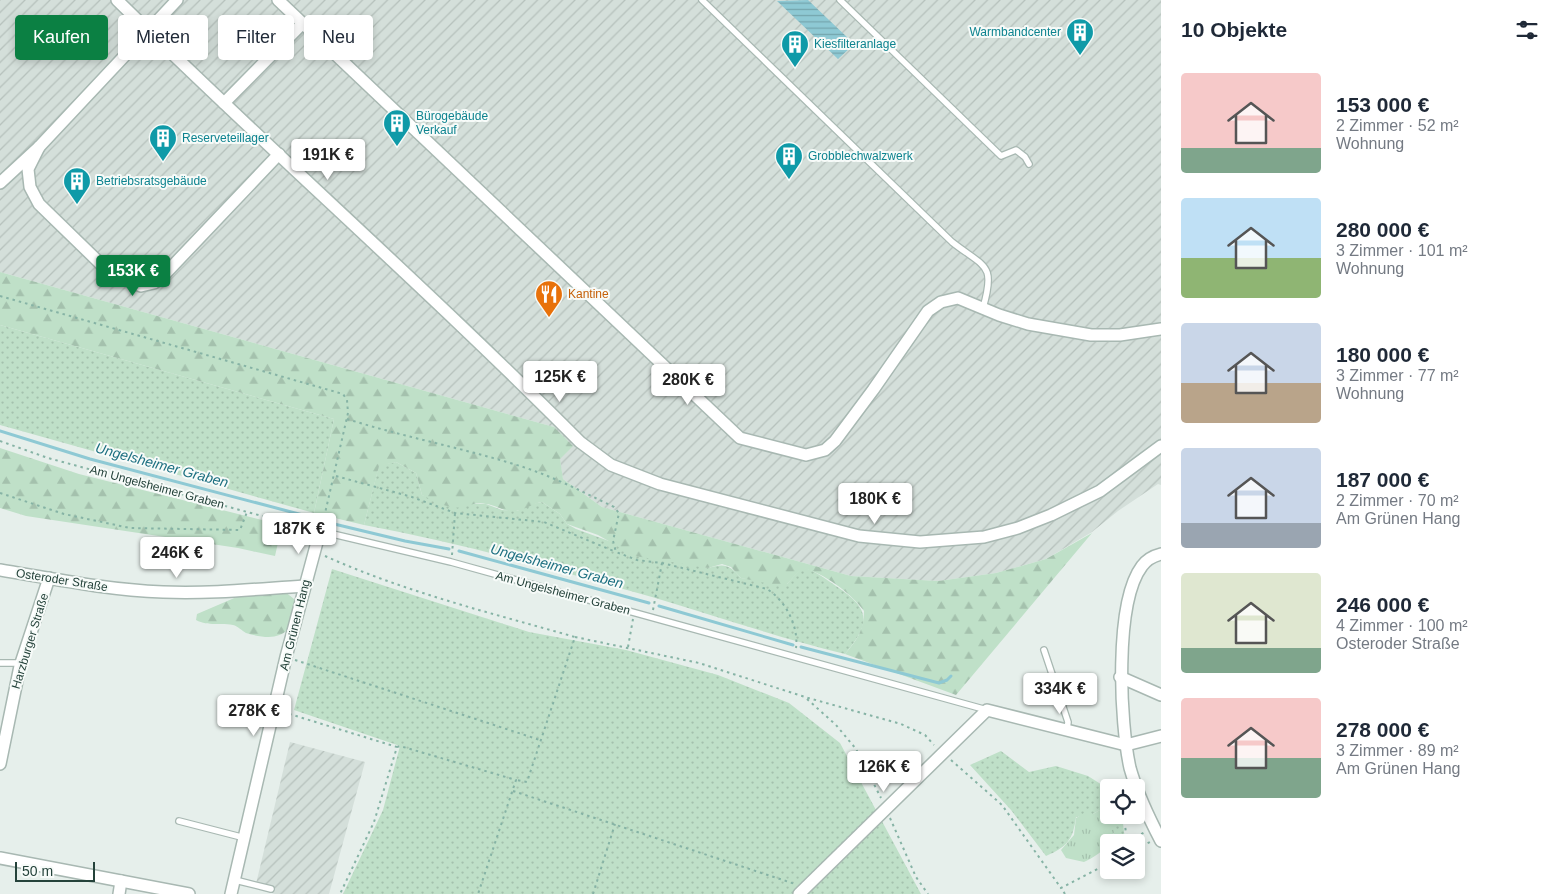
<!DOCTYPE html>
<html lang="de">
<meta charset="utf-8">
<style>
:root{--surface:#fff;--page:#f6f6f7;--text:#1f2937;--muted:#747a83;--accent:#0b8043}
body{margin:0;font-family:Arial,sans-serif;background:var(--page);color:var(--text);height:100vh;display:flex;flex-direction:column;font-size:19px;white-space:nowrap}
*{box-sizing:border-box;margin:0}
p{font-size:16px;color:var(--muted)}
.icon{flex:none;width:28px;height:28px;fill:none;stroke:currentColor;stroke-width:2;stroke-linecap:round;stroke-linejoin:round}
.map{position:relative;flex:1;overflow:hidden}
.details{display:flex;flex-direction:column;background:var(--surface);width:400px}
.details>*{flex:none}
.top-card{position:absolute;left:15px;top:15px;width:475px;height:45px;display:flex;gap:10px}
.buttons{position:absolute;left:1100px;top:779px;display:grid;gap:10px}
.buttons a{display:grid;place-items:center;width:45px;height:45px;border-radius:5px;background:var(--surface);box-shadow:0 2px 8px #0003;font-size:25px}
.scale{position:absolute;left:15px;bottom:12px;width:80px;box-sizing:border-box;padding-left:5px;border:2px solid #24423a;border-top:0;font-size:14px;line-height:18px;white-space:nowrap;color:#24423a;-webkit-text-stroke:4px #f7fbf9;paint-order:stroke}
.price{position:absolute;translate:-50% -42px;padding:0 11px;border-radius:5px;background:#fff;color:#222;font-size:16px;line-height:32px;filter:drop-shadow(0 1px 2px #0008)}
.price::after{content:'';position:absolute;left:50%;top:30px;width:15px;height:11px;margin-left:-8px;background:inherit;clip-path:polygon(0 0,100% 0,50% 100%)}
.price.selected{background:var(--accent);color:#fff}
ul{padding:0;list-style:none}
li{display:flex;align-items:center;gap:15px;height:125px;padding:0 20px}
li span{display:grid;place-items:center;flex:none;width:140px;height:100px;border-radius:5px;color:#555}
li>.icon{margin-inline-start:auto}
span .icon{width:60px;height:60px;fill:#fffc;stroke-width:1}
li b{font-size:21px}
h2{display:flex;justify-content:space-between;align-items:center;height:60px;padding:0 20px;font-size:21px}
.chip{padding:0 18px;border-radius:5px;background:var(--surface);box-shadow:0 2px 8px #0003;font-size:18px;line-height:45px}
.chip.selected{background:var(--accent);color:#fff}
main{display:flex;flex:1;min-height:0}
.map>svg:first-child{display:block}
.industrial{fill:url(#industrial-furrows)}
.grass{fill:url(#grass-dots)}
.forest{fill:url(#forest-firs)}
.park{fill:url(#park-tufts)}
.water{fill:url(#water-rules)}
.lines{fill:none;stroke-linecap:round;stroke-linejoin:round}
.stream{stroke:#8ec9d4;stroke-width:3}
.lane-casing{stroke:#a8b8b2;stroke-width:8}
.street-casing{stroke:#a8b8b2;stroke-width:14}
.path{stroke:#86b3a5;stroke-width:2;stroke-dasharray:2.5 4;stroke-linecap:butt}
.lane{stroke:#fff;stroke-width:5.5}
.street{stroke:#fff;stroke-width:11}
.labels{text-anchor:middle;stroke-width:4;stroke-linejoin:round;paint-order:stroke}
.culture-label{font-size:12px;fill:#0d838f;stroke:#f7fbf9;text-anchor:start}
.food-label{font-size:12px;fill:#c56008;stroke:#f7fbf9;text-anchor:start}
.street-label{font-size:12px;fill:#24423a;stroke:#f7fbf9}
.water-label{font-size:14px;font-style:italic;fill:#1c6f80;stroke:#f7fbf9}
</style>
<main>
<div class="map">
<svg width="1161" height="894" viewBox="0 0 1161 894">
<defs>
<pattern id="industrial-furrows" width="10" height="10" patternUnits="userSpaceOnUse" patternTransform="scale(1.25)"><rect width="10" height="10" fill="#d4dfda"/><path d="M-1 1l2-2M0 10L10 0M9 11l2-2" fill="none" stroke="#b6c1bc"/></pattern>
<pattern id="grass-dots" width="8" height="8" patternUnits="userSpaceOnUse" patternTransform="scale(1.25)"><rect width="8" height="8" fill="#bfe0c8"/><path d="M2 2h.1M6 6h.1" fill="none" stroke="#a4c1ad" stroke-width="1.8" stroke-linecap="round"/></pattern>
<pattern id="forest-firs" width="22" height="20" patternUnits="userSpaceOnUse" patternTransform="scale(1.25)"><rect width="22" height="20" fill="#bfe0c8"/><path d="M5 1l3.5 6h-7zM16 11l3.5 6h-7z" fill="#a4c1ad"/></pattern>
<pattern id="park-tufts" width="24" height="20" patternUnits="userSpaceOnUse" patternTransform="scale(1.25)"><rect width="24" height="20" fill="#bfe0c8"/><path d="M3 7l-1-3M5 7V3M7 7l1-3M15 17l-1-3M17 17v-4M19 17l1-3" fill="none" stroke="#a4c1ad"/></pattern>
<pattern id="water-rules" width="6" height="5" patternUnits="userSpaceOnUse" patternTransform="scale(1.25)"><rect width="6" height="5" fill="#8ec9d4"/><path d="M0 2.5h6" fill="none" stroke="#74a5ad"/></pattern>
</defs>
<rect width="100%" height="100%" fill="#e6efeb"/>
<g class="industrial">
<polygon points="0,0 1161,0 1161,485 1158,484 1118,511 1092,532 1046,559 996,573 938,581 851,576 602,507 563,479 554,427 0,272"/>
<polygon points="290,742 365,762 329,894 275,894 255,888"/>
</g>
<g class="grass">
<polygon points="0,325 334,419 314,513 0,425"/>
<path d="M396,462L416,473L422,495L461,507L469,504H486L502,510L517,511L531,504L542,502L560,514L567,524L576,529L609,541L708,568C725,563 730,565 741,578L787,584L802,567C816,571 824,578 836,586C871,609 871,623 845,654C779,638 716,616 652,597C557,570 461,543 364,525L379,465Z"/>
<polygon points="332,569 529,632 626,650 718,675 789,703 840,743 921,894 343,894 383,810 400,746 294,710"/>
<path d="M1001,751L1029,772L1056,766L1088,776L1107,788L1109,810L1105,807L1093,814L1076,817C1073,840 1067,847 1046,856L1011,810L970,765Z"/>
<polygon points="1110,815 1122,815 1125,840 1121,842 1109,842 1114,835 1109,820"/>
</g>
<g class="forest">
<path d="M0,272L554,427L573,446L560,459L563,479L602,507L851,576L938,581L996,573L1046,559L1092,533L956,695L845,654C857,640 864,630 864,611C852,594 823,572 802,568L787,584L780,586L741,578L731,567L722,564L708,568L635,556L598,535L567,524L560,514L542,502C533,503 525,510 516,511C505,513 497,505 486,504C478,502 470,505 463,507C449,510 434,501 422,495L416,473L396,462L379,466L364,525L314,513L334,419L0,325Z"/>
<polygon points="0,448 79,474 282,525 275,556 238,548 26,516 0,508"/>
<path d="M284,591L294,599C297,635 279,643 246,633C242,631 238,626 233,625C220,622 209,627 196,620L197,614L239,596Z"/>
</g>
<path class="park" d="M1105,807L1109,810V820L1115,825C1113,844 1101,854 1084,862L1066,858L1061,850L1074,835L1076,818L1086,812L1093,814Z"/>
<polygon class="water" points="808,0 849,39 845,43 850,48 838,59 777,1"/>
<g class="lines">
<g class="stream">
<polyline points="0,431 90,459 318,519"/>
<polyline points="330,523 405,541 449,549"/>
<polyline points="459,551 649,603"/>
<polyline points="659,606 793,645"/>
<polyline points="801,647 939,683 947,680 951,676"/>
</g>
<g class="lane-casing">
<g id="lane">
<path d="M702,0L952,242C985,268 996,263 983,308"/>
<polyline points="840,0 1001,156 1016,150 1025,157 1029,164"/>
<polyline points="320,531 451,562 987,710"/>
<polyline points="1044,650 1068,722 1067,730"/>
<polyline points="0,663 21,663"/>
<polyline points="179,821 245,838"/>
<polyline points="235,880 271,889"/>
</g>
</g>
<g class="street-casing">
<g id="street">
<path d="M117,0C269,150 430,291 580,442L611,465L660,484L859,536L920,542L984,537L1018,528L1051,515L1100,491L1161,446"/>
<polyline points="278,0 740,438 806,455 825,450 835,441 873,390 928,311 941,302 958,298 999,315 1028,324 1091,335 1120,335 1161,329"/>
<polyline points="224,103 303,23"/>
<polyline points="39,147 28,169 30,187 39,204 109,272 141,286 154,283 165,274 279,154"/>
<polyline points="0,183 39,147 177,0"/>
<path d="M1161,554C1153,556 1147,559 1142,566C1114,603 1120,723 1130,768C1137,793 1149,818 1161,841"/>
<path d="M0,570C54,579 108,590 163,592C210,594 257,589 304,586"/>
<polyline points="1120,677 1161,695"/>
<polyline points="0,764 20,666 49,578"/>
<polyline points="0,858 189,894"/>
<polyline points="119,894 121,881"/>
<polyline points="231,894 286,657 320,531"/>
<polyline points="799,894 987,710 1126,745 1161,736"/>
</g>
</g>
<g class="path">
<polyline points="0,296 343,394 347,400 348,413 323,522"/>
<path d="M347,419C404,437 463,448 520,466C552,476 583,492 614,507L619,513L613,541L616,552L637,560L662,563L767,589C785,600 799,626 796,648"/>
<polyline points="0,441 48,458 310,529"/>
<polyline points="336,476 412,497 455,513 544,522 616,552"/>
<polyline points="0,493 64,514 130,528 240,530 247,512"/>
<polyline points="452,555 455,513"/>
<path d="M325,556C405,592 491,613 575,637L527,782L516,780"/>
<polyline points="653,610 662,563"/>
<polyline points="575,637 699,663 805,697 901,724 925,735 934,745"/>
<polyline points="628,647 633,619"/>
<polyline points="295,660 540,740"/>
<polyline points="807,699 836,725 856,749 881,798"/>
<polyline points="283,712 397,747 374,822 340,894"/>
<polyline points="397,747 400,746 516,780 478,894"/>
<polyline points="951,760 1002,805 1061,888"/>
<polyline points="513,791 795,884"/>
<polyline points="1124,815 1126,834 1130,840 1145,832"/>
<polyline points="890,818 916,877 928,894"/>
<polyline points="1104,849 1109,849"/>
<polyline points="1136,849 1150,842"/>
<polyline points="593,894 615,824"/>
<polyline points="1065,894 1061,888 1109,863"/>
</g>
<use href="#lane" class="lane"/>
<use href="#street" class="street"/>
</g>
<defs>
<g id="building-pin" transform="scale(1.4375)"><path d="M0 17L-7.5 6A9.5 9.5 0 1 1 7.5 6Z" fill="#0f9aa8" stroke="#f7fbf9"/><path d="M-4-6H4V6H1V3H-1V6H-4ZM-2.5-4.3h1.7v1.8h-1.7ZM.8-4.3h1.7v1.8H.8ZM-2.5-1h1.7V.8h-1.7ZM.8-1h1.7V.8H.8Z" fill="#fff"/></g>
<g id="restaurant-pin" transform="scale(1.4375)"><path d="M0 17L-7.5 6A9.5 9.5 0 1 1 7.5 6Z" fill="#e8710a" stroke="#f7fbf9"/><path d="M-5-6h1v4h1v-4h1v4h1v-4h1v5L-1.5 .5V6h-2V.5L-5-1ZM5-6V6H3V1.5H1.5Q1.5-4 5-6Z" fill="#fff"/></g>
</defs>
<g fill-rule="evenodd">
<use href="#building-pin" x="1080" y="32"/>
<use href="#building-pin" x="795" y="44"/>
<use href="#building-pin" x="397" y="123"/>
<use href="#building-pin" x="163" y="138"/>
<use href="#building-pin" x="789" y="156"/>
<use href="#building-pin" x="77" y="181"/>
<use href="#restaurant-pin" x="549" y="294"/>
</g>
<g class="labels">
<g class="culture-label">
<text x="1061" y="36" text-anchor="end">Warmbandcenter</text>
<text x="814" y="48">Kiesfilteranlage</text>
<text x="416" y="120">Bürogebäude<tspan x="416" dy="14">Verkauf</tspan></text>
<text x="182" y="142">Reserveteillager</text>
<text x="808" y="160">Grobblechwalzwerk</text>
<text x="96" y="185">Betriebsratsgebäude</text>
</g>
<g class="food-label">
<text x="568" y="298">Kantine</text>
</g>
<g class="street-label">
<text transform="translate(157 487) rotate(15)" y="4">Am Ungelsheimer Graben</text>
<text transform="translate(62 580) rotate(9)" y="4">Osteroder Straße</text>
<text transform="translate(563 593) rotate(15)" y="4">Am Ungelsheimer Graben</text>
<text transform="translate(295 625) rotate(-76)" y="4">Am Grünen Hang</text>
<text transform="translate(30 641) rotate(-73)" y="4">Harzburger Straße</text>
</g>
<g class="water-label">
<text transform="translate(162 465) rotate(15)" y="5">Ungelsheimer Graben</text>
<text transform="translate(557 566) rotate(15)" y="5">Ungelsheimer Graben</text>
</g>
</g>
</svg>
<div class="buttons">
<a><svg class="icon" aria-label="locate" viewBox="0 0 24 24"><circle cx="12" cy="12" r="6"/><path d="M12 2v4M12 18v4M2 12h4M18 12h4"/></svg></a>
<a><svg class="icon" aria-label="layers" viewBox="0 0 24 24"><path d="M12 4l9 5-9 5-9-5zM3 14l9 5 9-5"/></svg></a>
</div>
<div class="scale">50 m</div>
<b class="price" style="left:328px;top:181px">191K €</b>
<b class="price selected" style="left:133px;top:297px">153K €</b>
<b class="price" style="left:560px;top:403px">125K €</b>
<b class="price" style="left:688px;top:406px">280K €</b>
<b class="price" style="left:875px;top:525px">180K €</b>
<b class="price" style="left:299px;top:555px">187K €</b>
<b class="price" style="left:177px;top:579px">246K €</b>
<b class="price" style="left:1060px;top:715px">334K €</b>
<b class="price" style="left:254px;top:737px">278K €</b>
<b class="price" style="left:884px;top:793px">126K €</b>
<div class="top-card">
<a class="chip selected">Kaufen</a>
<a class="chip">Mieten</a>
<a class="chip">Filter</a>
<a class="chip">Neu</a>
</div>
</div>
<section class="details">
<h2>10 Objekte<svg class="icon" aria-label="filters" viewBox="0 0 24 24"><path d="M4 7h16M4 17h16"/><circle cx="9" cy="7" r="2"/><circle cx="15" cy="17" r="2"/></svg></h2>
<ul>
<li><span style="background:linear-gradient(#f6c9c9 75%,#7fa58c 0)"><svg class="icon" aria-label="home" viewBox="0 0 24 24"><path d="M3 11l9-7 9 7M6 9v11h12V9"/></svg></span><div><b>153 000 €</b><p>2 Zimmer · 52 m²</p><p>Wohnung</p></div></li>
<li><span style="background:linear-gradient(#bfe0f5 60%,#8fb573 0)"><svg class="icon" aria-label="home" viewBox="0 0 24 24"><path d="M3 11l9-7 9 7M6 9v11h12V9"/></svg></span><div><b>280 000 €</b><p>3 Zimmer · 101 m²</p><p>Wohnung</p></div></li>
<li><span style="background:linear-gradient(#c9d6e8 60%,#b9a48a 0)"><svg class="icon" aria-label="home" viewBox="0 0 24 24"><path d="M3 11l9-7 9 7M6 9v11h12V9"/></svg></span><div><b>180 000 €</b><p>3 Zimmer · 77 m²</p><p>Wohnung</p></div></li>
<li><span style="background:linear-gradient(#c9d6e8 75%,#9aa5b1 0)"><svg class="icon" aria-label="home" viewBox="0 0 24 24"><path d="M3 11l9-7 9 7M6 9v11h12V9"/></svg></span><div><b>187 000 €</b><p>2 Zimmer · 70 m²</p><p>Am Grünen Hang</p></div></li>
<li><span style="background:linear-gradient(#dfe7d0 75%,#7fa58c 0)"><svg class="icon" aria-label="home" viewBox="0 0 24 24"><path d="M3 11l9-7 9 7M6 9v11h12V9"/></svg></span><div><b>246 000 €</b><p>4 Zimmer · 100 m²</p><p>Osteroder Straße</p></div></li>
<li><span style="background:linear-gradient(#f6c9c9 60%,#7fa58c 0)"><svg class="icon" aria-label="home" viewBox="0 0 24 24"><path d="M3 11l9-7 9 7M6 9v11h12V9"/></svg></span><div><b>278 000 €</b><p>3 Zimmer · 89 m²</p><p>Am Grünen Hang</p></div></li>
</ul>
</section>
</main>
